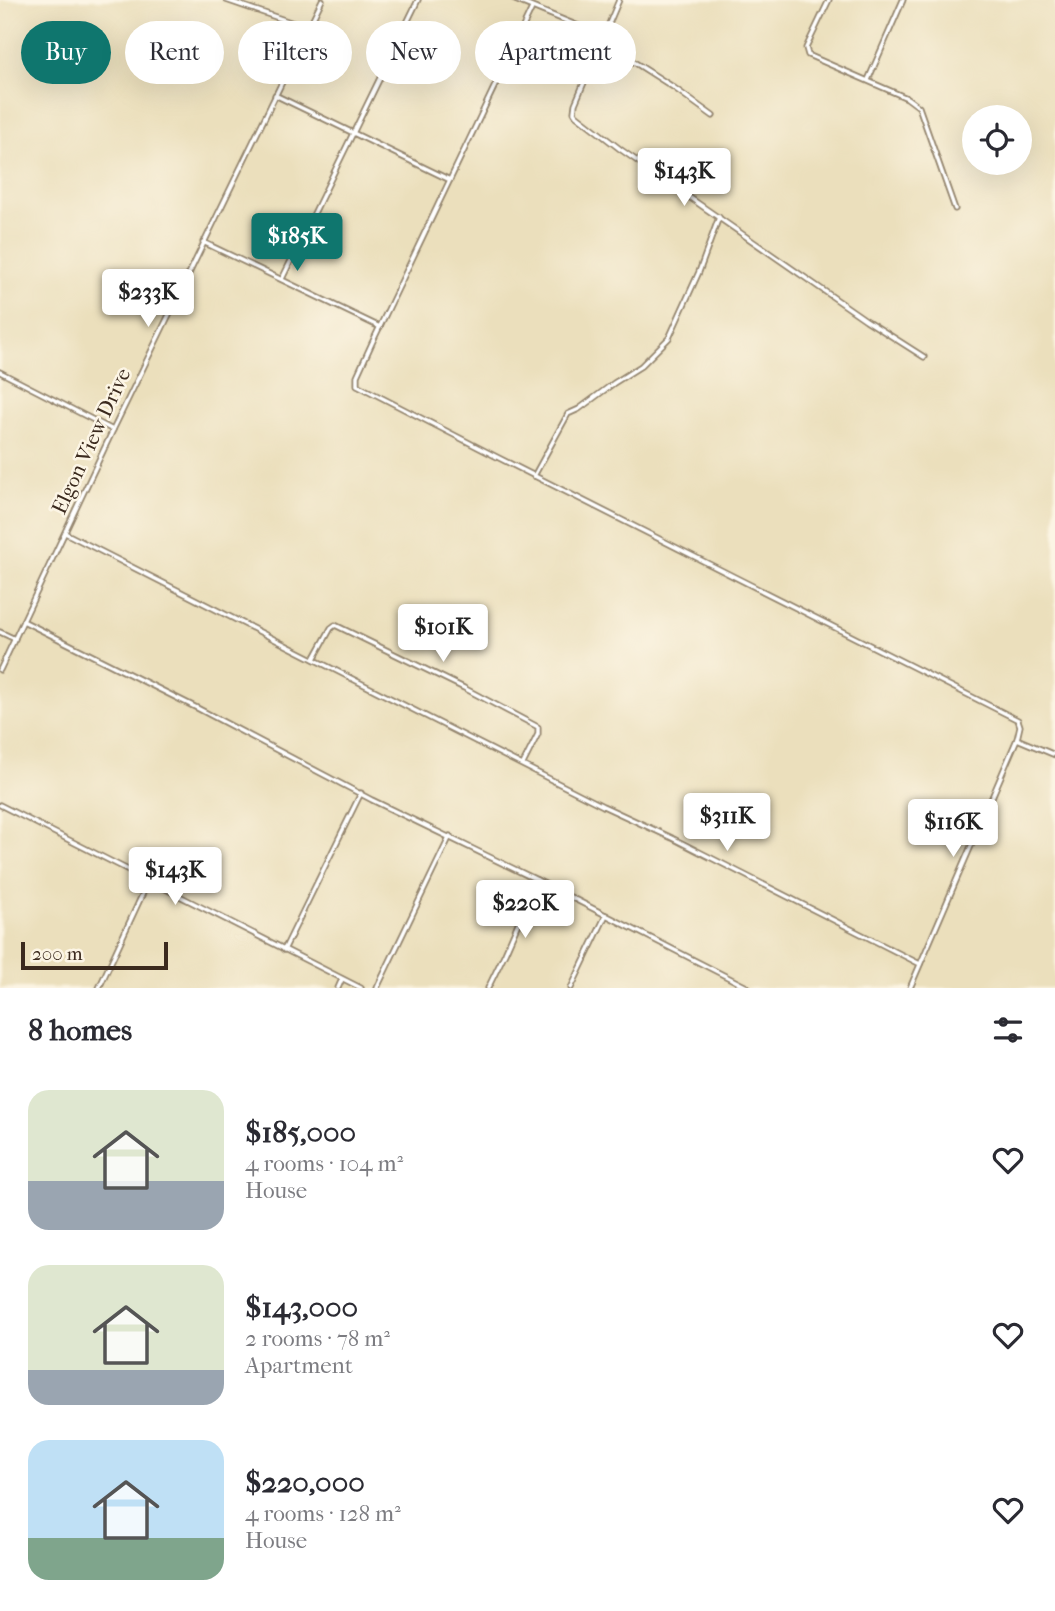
<!DOCTYPE html>
<meta charset="utf-8">
<style>
:root{--surface:#fff;--page:#f7f7f7;--text:#2b2b33;--muted:#7c7c81;--accent:#0f766e}
body{margin:0;font-family:"IM FELL French Canon",serif;background:var(--page);color:var(--text);height:100vh;display:flex;flex-direction:column;font-size:26px;white-space:nowrap}
*{box-sizing:border-box;margin:0}
p{font-size:23px;color:var(--muted)}
.icon{flex:none;width:38px;height:38px;fill:none;stroke:currentColor;stroke-width:2;stroke-linecap:round;stroke-linejoin:round}
.map{position:relative;height:988px;overflow:hidden}
.panel{display:flex;flex-direction:column;background:var(--surface);flex:1}
.panel>*{flex:none}
.hud{position:absolute;left:21px;top:21px;width:700px;height:63px;display:flex;gap:14px}
.tools{position:absolute;left:962px;top:105px;display:grid;gap:14px}
.tools a{display:grid;place-items:center;width:70px;height:70px;border-radius:50%;background:var(--surface);box-shadow:0 7px 28px #0002;font-size:35px}
.scale{position:absolute;left:21px;bottom:18px;width:147px;box-sizing:border-box;padding-left:7px;border:4px solid #3b2a1e;border-top:0;font-size:19px;line-height:24px;white-space:nowrap;color:#3b2a1e;-webkit-text-stroke:5px #fcf5e5;paint-order:stroke}
.price{position:absolute;translate:-50% -60px;padding:0 16px;border-radius:7px;background:#fff;color:#222;font-size:23px;line-height:46px;filter:drop-shadow(0 2px 4px #0008)}
.price::after{content:'';position:absolute;left:50%;top:42px;width:21px;height:16px;margin-left:-10px;background:inherit;clip-path:polygon(0 0,100% 0,50% 100%)}
.price.active{background:var(--accent);color:#fff}
ul{padding:0;list-style:none}
li{display:flex;align-items:center;gap:21px;height:175px;padding:0 28px}
li span{display:grid;place-items:center;flex:none;width:196px;height:140px;border-radius:21px;color:#555}
li>.icon{margin-inline-start:auto}
span .icon{width:84px;height:84px;fill:#fffc;stroke-width:1}
li b{font-size:30px}
h2{display:flex;justify-content:space-between;align-items:center;height:84px;padding:0 28px;font-size:30px}
.pill{padding:0 24px;border-radius:32px;background:var(--surface);box-shadow:0 7px 28px #0002;font-size:24px;line-height:63px}
.pill.active{background:var(--accent);color:#fff}
.map>svg:first-child{display:block}
.lines{fill:none;stroke-linecap:round;stroke-linejoin:round}
.street-casing{stroke:#93846d;stroke-width:7}
.street{stroke:#fff;stroke-width:3.5}
.labels{text-anchor:middle;stroke-width:5;stroke-linejoin:round;paint-order:stroke}
.street-label{font-size:21px;fill:#3b2a1e;stroke:#fcf5e5}
</style>
<div class="map">
<svg width="1055" height="988" viewBox="0 0 1055 988">
<rect width="100%" height="100%" fill="#fcf5e5"/>
<filter id="ink" filterUnits="userSpaceOnUse"><feTurbulence type="fractalNoise" baseFrequency=".0143" numOctaves="2"/><feDisplacementMap in="SourceGraphic" scale="14" xChannelSelector="R" yChannelSelector="G"/><feConvolveMatrix kernelMatrix="1 2 1 2 8 2 1 2 1" color-interpolation-filters="sRGB"/></filter>
<filter id="wash" filterUnits="userSpaceOnUse"><feTurbulence type="fractalNoise" baseFrequency=".00686" numOctaves="4" result="noise"/><feDisplacementMap in="SourceGraphic" scale="28" xChannelSelector="R" yChannelSelector="G"/><feGaussianBlur stdDeviation="1.57" result="paint"/><feColorMatrix in="noise" values="0 0 0 0 0 0 0 0 0 0 0 0 0 0 0 0 0 1.4 0 .05"/><feComposite in="paint" operator="in"/></filter>
<g filter="url(#wash)">
<rect width="100%" height="100%" fill="#ebdfbc"/>
</g>
<g filter="url(#ink)">
<g class="lines">
<g class="street-casing">
<g id="street">
<polyline points="226,0 308,28"/>
<polyline points="515,0 603,36"/>
<polyline points="619,0 575,104 574,112 576,115 620,149 663,179 866,320 924,357"/>
<polyline points="829,0 806,48 808,55 907,98 919,107 955,209"/>
<polyline points="532,8 372,343 357,376 357,385 497,457 1018,720 1020,726 1017,739 910,988"/>
<polyline points="601,41 673,87 713,116"/>
<polyline points="868,80 903,0"/>
<polyline points="275,95 450,180"/>
<polyline points="203,242 380,327"/>
<polyline points="282,279 418,0"/>
<polyline points="0,372 113,430"/>
<polyline points="534,476 568,414 579,409 614,383 641,366 669,338 699,272 719,217"/>
<polyline points="65,533 603,806 672,838 920,964"/>
<polyline points="23,621 199,709 372,800 537,880 749,988"/>
<polyline points="0,632 15,639"/>
<polyline points="314,659 331,628 335,625 464,688 538,727 538,734 523,764"/>
<polyline points="0,670 113,430 322,0"/>
<polyline points="1017,739 1055,755"/>
<polyline points="0,805 361,988"/>
<polyline points="284,950 361,793"/>
<polyline points="99,988 149,880"/>
<polyline points="338,988 342,979"/>
<polyline points="377,988 450,836"/>
<polyline points="488,988 505,953 537,880"/>
<polyline points="571,988 606,915"/>
</g>
</g>
<use href="#street" class="street"/>
</g>
</g>
<g class="labels">
<g class="street-label">
<text transform="translate(91 441) rotate(-65)" y="7">Elgon View Drive</text>
</g>
</g>
</svg>
<div class="tools">
<a><svg class="icon" aria-label="locate" viewBox="0 0 24 24"><circle cx="12" cy="12" r="6"/><path d="M12 2v4M12 18v4M2 12h4M18 12h4"/></svg></a>
</div>
<div class="scale">200 m</div>
<b class="price" style="left:684px;top:208px">$143K</b>
<b class="price active" style="left:297px;top:273px">$185K</b>
<b class="price" style="left:148px;top:329px">$233K</b>
<b class="price" style="left:443px;top:664px">$101K</b>
<b class="price" style="left:727px;top:853px">$311K</b>
<b class="price" style="left:953px;top:859px">$116K</b>
<b class="price" style="left:175px;top:907px">$143K</b>
<b class="price" style="left:525px;top:940px">$220K</b>
<div class="hud">
<a class="pill active">Buy</a>
<a class="pill">Rent</a>
<a class="pill">Filters</a>
<a class="pill">New</a>
<a class="pill">Apartment</a>
</div>
</div>
<section class="panel">
<h2>8 homes<svg class="icon" aria-label="filters" viewBox="0 0 24 24"><path d="M4 7h16M4 17h16"/><circle cx="9" cy="7" r="2"/><circle cx="15" cy="17" r="2"/></svg></h2>
<ul>
<li><span style="background:linear-gradient(#dfe7d0 65%,#9aa5b1 0)"><svg class="icon" aria-label="home" viewBox="0 0 24 24"><path d="M3 11l9-7 9 7M6 9v11h12V9"/></svg></span><div><b>$185,000</b><p>4 rooms · 104 m²</p><p>House</p></div><svg class="icon" aria-label="heart" viewBox="0 0 24 24"><path d="M12 20l-8-8c-3-5 5-10 8-4 3-6 11-1 8 4z"/></svg></li>
<li><span style="background:linear-gradient(#dfe7d0 75%,#9aa5b1 0)"><svg class="icon" aria-label="home" viewBox="0 0 24 24"><path d="M3 11l9-7 9 7M6 9v11h12V9"/></svg></span><div><b>$143,000</b><p>2 rooms · 78 m²</p><p>Apartment</p></div><svg class="icon" aria-label="heart" viewBox="0 0 24 24"><path d="M12 20l-8-8c-3-5 5-10 8-4 3-6 11-1 8 4z"/></svg></li>
<li><span style="background:linear-gradient(#bfe0f5 70%,#7fa58c 0)"><svg class="icon" aria-label="home" viewBox="0 0 24 24"><path d="M3 11l9-7 9 7M6 9v11h12V9"/></svg></span><div><b>$220,000</b><p>4 rooms · 128 m²</p><p>House</p></div><svg class="icon" aria-label="heart" viewBox="0 0 24 24"><path d="M12 20l-8-8c-3-5 5-10 8-4 3-6 11-1 8 4z"/></svg></li>
</ul>
</section>
